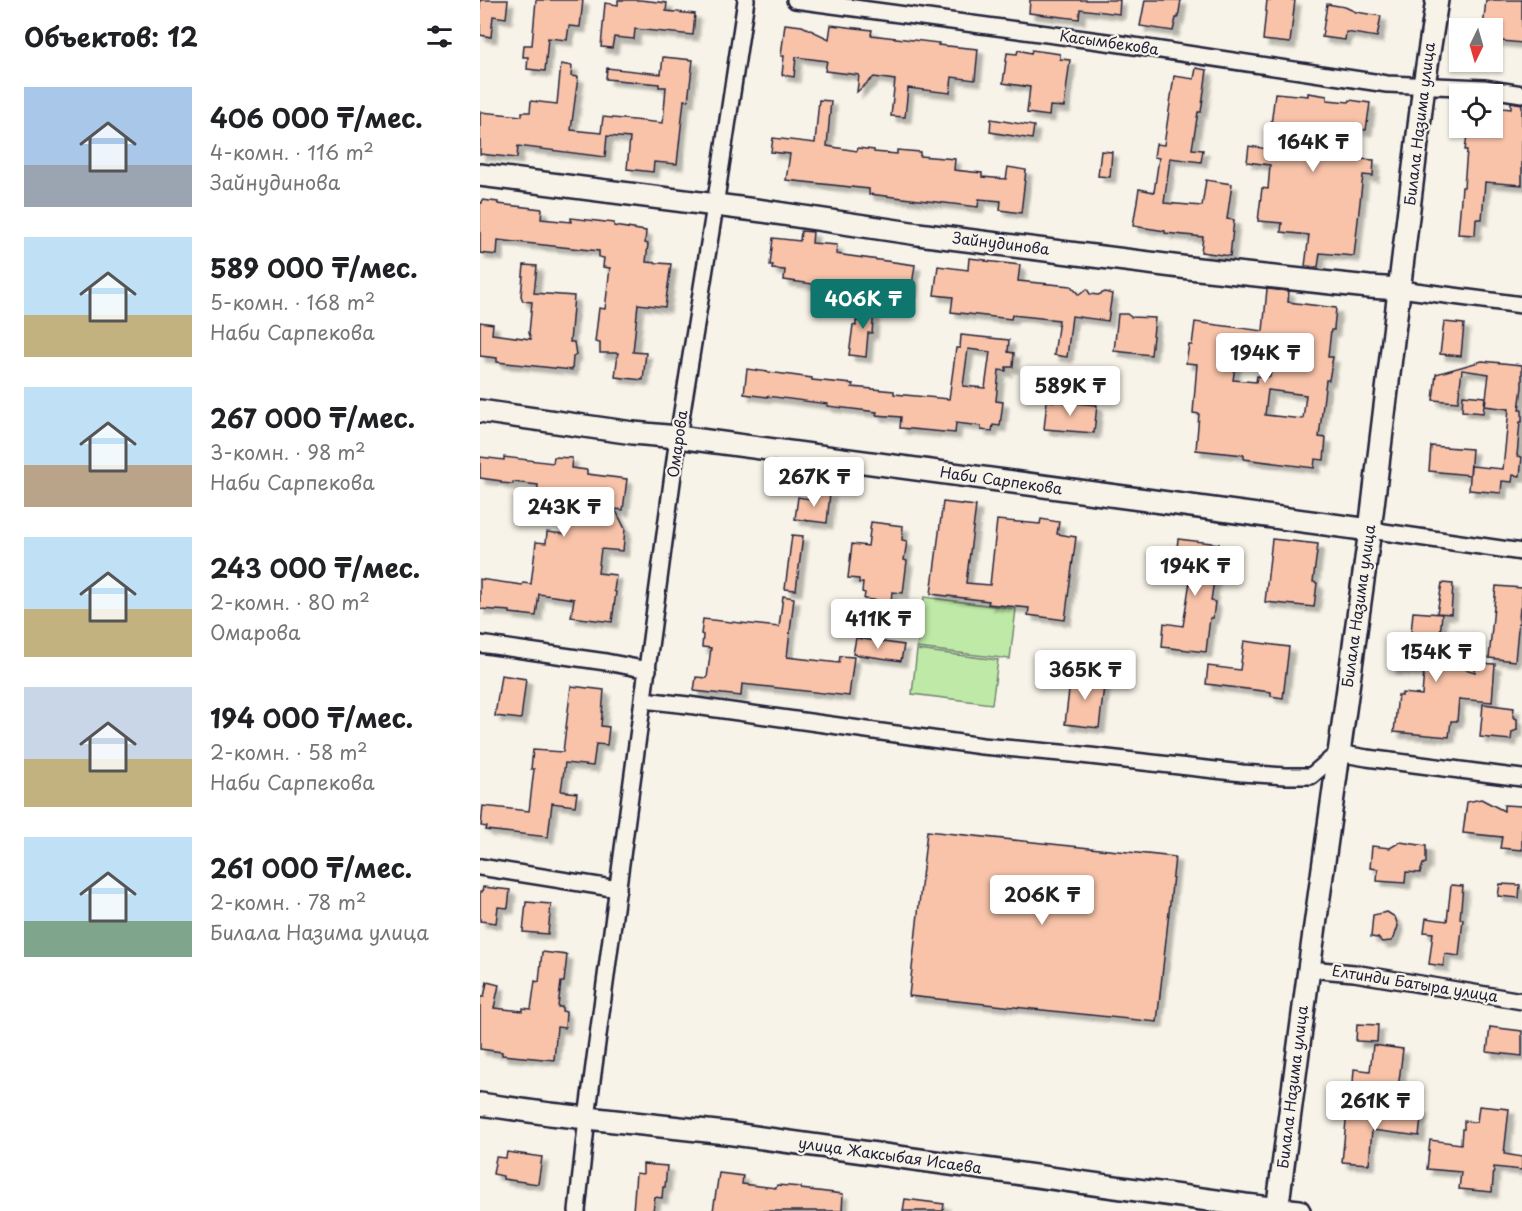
<!DOCTYPE html>
<html lang="ru">
<meta charset="utf-8">
<style>
:root{--surface:#fff;--page:#f6f6f6;--text:#202124;--muted:#757577;--accent:#0f766e}
body{margin:0;font-family:"Playpen Sans",sans-serif;background:var(--page);color:var(--text);height:100vh;display:flex;flex-direction:column;font-size:22px;white-space:nowrap}
*{box-sizing:border-box;margin:0}
p{font-size:20px;color:var(--muted)}
.icon{flex:none;width:33px;height:33px;fill:none;stroke:currentColor;stroke-width:2;stroke-linecap:round;stroke-linejoin:round}
.map{position:relative;flex:1;overflow:hidden}
.sheet{display:flex;flex-direction:column;background:var(--surface);width:480px}
.sheet>*{flex:none}
.needle{width:39px;rotate:185deg}
.buttons{position:absolute;left:969px;top:18px;display:grid;gap:12px}
.buttons a{display:grid;place-items:center;width:54px;height:54px;border-radius:0px;background:var(--surface);box-shadow:0 2px 4px #0004;font-size:30px}
.price{position:absolute;translate:-50% -51px;padding:0 14px;border-radius:6px;background:#fff;color:#222;font-size:20px;line-height:39px;filter:drop-shadow(0 2px 3px #0008)}
.price::after{content:'';position:absolute;left:50%;top:36px;width:18px;height:14px;margin-left:-9px;background:inherit;clip-path:polygon(0 0,100% 0,50% 100%)}
.price.selected{background:var(--accent);color:#fff}
ul{padding:0;list-style:none}
li{display:flex;align-items:center;gap:18px;height:150px;padding:0 24px}
li span{display:grid;place-items:center;flex:none;width:168px;height:120px;border-radius:0px;color:#555}
li>.icon{margin-inline-start:auto}
span .icon{width:72px;height:72px;fill:#fffc;stroke-width:1}
li b{font-size:26px}
h2{display:flex;justify-content:space-between;align-items:center;height:72px;padding:0 24px;font-size:26px}
main{display:flex;flex:1;min-height:0}
.map>svg:first-child{display:block}
.green{fill:#bee9a6;stroke:#708670;stroke-width:1.5}
.building{fill:#f8c3a9;stroke:#22223b;stroke-width:1.5;fill-rule:evenodd;filter:url(#shadow)}
.lines{fill:none;stroke-linecap:round;stroke-linejoin:round}
.street-casing{stroke:#22223b;stroke-width:20}
.secondary-casing{stroke:#22223b;stroke-width:26}
.street{stroke:#f7f3e8;stroke-width:15}
.secondary{stroke:#f7f3e8;stroke-width:21}
.labels{text-anchor:middle;stroke-width:4.5;stroke-linejoin:round;paint-order:stroke}
.street-label{font-size:15px;fill:#22223b;stroke:#f7f3e8}
</style>
<main>
<section class="sheet">
<h2>Объектов: 12<svg class="icon" aria-label="filters" viewBox="0 0 24 24"><path d="M4 7h16M4 17h16"/><circle cx="9" cy="7" r="2"/><circle cx="15" cy="17" r="2"/></svg></h2>
<ul>
<li><span style="background:linear-gradient(#a9c7e8 65%,#9aa5b1 0)"><svg class="icon" aria-label="home" viewBox="0 0 24 24"><path d="M3 11l9-7 9 7M6 9v11h12V9"/></svg></span><div><b>406 000 ₸/мес.</b><p>4-комн. · 116 m²</p><p>Зайнудинова</p></div></li>
<li><span style="background:linear-gradient(#bfe0f5 65%,#c2b280 0)"><svg class="icon" aria-label="home" viewBox="0 0 24 24"><path d="M3 11l9-7 9 7M6 9v11h12V9"/></svg></span><div><b>589 000 ₸/мес.</b><p>5-комн. · 168 m²</p><p>Наби Сарпекова</p></div></li>
<li><span style="background:linear-gradient(#bfe0f5 65%,#b9a48a 0)"><svg class="icon" aria-label="home" viewBox="0 0 24 24"><path d="M3 11l9-7 9 7M6 9v11h12V9"/></svg></span><div><b>267 000 ₸/мес.</b><p>3-комн. · 98 m²</p><p>Наби Сарпекова</p></div></li>
<li><span style="background:linear-gradient(#bfe0f5 60%,#c2b280 0)"><svg class="icon" aria-label="home" viewBox="0 0 24 24"><path d="M3 11l9-7 9 7M6 9v11h12V9"/></svg></span><div><b>243 000 ₸/мес.</b><p>2-комн. · 80 m²</p><p>Омарова</p></div></li>
<li><span style="background:linear-gradient(#c9d6e8 60%,#c2b280 0)"><svg class="icon" aria-label="home" viewBox="0 0 24 24"><path d="M3 11l9-7 9 7M6 9v11h12V9"/></svg></span><div><b>194 000 ₸/мес.</b><p>2-комн. · 58 m²</p><p>Наби Сарпекова</p></div></li>
<li><span style="background:linear-gradient(#bfe0f5 70%,#7fa58c 0)"><svg class="icon" aria-label="home" viewBox="0 0 24 24"><path d="M3 11l9-7 9 7M6 9v11h12V9"/></svg></span><div><b>261 000 ₸/мес.</b><p>2-комн. · 78 m²</p><p>Билала Назима улица</p></div></li>
</ul>
</section>
<div class="map">
<svg width="1042" height="1211" viewBox="0 0 1042 1211">
<defs>
<filter id="shadow"><feDropShadow dx="5.5" dy="5.5" stdDeviation="1.5" flood-color="#0004"/></filter>
</defs>
<rect width="100%" height="100%" fill="#f7f3e8"/>
<filter id="ink" filterUnits="userSpaceOnUse"><feTurbulence type="fractalNoise" baseFrequency=".0167" numOctaves="2"/><feDisplacementMap in="SourceGraphic" scale="12" xChannelSelector="R" yChannelSelector="G"/><feConvolveMatrix kernelMatrix="1 2 1 2 8 2 1 2 1" color-interpolation-filters="sRGB"/></filter>
<g filter="url(#ink)">
<g class="green">
<polygon points="444,597 536,609 530,659 437,648"/>
<polygon points="437,650 518,660 512,704 432,694"/>
</g>
<g class="building">
<polygon points="0,0 28,0 26,18 13,16 11,37 0,35"/>
<polygon points="56,0 103,0 100,27 89,26 87,40 68,38 65,71 47,69 48,57 43,57 44,45 52,45"/>
<polygon points="138,0 160,0 187,3 186,11 215,14 213,35 155,29 154,39 134,37 132,48 121,47 125,3 138,5"/>
<polygon points="550,0 640,0 639,14 600,9 599,19 549,13"/>
<polygon points="665,0 701,0 698,18 696,18 693,31 660,26"/>
<polygon points="787,0 815,0 810,43 783,40"/>
<polygon points="1006,0 1042,0 1042,43 1012,40 1012,28 1003,28"/>
<polygon points="847,4 865,7 876,12 901,16 897,37 866,32 865,40 842,37"/>
<polygon points="305,24 322,26 349,39 351,25 392,30 391,35 459,43 458,45 498,49 495,80 472,77 470,93 428,88 425,117 411,116 415,80 394,77 377,92 379,75 345,71 347,61 316,57 314,77 302,75 304,56 301,56"/>
<polygon points="538,50 551,53 552,50 580,54 580,59 590,60 584,107 570,106 569,116 547,113 550,87 523,83 527,53 537,54"/>
<polygon points="183,57 213,60 208,101 204,100 197,164 174,162 173,172 147,169 150,138 127,136 125,157 38,146 37,158 0,154 0,112 42,116 42,112 50,112 51,101 77,104 81,64 92,66 91,76 98,77 91,130 121,133 123,117 183,123 186,87 179,87 179,84 126,79 127,68 181,74"/>
<polygon points="716,68 727,70 721,112 718,112 712,149 723,150 721,162 690,158 684,203 722,206 726,180 752,184 747,219 754,220 750,256 721,252 723,237 685,233 685,231 653,226 659,189 674,192 679,158 674,157 676,144 684,145 694,76 714,79"/>
<polygon points="795,93 828,96 828,93 847,96 847,100 869,102 870,100 890,103 886,130 855,125 851,157 894,160 893,176 883,175 874,256 840,253 838,267 825,266 829,235 801,232 802,223 778,221 782,188 788,189 790,165 767,162 769,146 788,149"/>
<polygon points="339,100 351,101 347,146 377,151 378,148 394,150 394,152 417,154 417,150 440,152 440,156 475,159 474,170 502,173 502,177 526,179 528,167 546,170 541,213 520,210 521,201 499,199 498,207 389,194 389,189 306,180 310,154 291,152 293,138 335,143"/>
<polygon points="1031,102 1042,104 1042,185 1005,182 1002,219 996,219 995,235 978,234 982,187 984,187 987,150 985,150 988,128 1012,128 1012,107 1031,109"/>
<polygon points="511,119 554,126 552,139 510,132"/>
<polygon points="621,151 632,152 630,177 618,176"/>
<polygon points="2,200 18,202 18,204 62,209 61,219 91,222 91,218 134,223 134,226 166,231 165,243 168,244 166,262 191,264 185,307 158,304 153,352 166,353 163,380 135,377 138,353 120,353 120,343 115,342 119,308 125,309 130,268 123,267 124,258 119,257 119,251 18,240 17,255 0,253 0,203 2,203"/>
<polygon points="321,231 333,232 332,243 357,245 356,254 435,265 431,292 353,280 341,280 340,285 304,280 305,270 292,269 293,265 290,265 293,238 320,241"/>
<polygon points="489,258 506,260 505,261 540,265 538,281 591,286 599,295 607,289 610,294 618,295 625,292 632,294 628,321 592,316 587,357 574,355 579,320 532,315 531,319 471,312 473,297 454,295 458,266 488,270"/>
<polygon points="44,265 57,266 54,293 94,296 90,342 94,342 96,355 93,357 92,370 17,362 17,358 0,356 0,322 13,324 12,334 51,339 49,333 52,302 43,301 41,296"/>
<path d="M787,289L809,291L808,302L856,308L854,328V330H851L848,357H853L849,380H846L839,437L846,438L844,460L835,459L834,468L764,459V455L716,450L719,414L713,413L717,364L706,363L709,345H712L715,322L783,331ZM759,340L795,345L790,377L777,376L776,382L753,380ZM788,390L826,395L823,419L785,415Z"/>
<polygon points="385,297 395,298 392,333 388,333 386,357 369,355 373,325 376,326 376,321 382,322"/>
<polygon points="638,314 647,314 651,317 675,318 671,355 634,351"/>
<polygon points="964,322 984,324 981,356 960,354"/>
<path d="M481,335L529,340L528,352L534,353L533,367H526V371L519,370L516,401L523,402L520,426L513,425L512,431L501,430V426L476,423L475,433L420,428L421,417L396,415L397,412L347,406L348,404L287,396V397L264,394L267,369L332,378V380L373,384L372,387L414,391V394L469,399L476,348H481H480ZM488,349L510,352L505,388L483,386Z"/>
<polygon points="1002,361 1042,365 1042,387 1039,410 1042,410 1042,422 1040,422 1037,456 1042,457 1040,476 1033,475 1032,482 1022,481 1021,493 989,490 991,466 1023,469 1029,409 1005,406 1009,374 982,370 978,402 953,400 956,374"/>
<polygon points="983,395 1005,397 1003,413 982,411"/>
<polygon points="567,401 617,405 614,433 564,429"/>
<polygon points="951,446 992,449 990,475 949,471"/>
<polygon points="0,457 24,460 24,457 73,463 74,457 92,458 91,468 107,470 107,474 147,479 143,510 135,509 145,529 143,551 121,549 118,573 136,575 134,591 136,592 132,622 91,617 94,599 59,594 56,616 30,613 30,611 0,609 0,579 42,585 43,583 51,584 56,542 66,543 67,532 85,534 87,512 56,509 58,485 33,482 33,484 21,483 21,481 0,478"/>
<polygon points="338,492 350,493 347,523 315,519 318,497 337,500"/>
<polygon points="463,502 496,506 486,583 510,585 517,520 560,524 561,519 579,522 577,534 596,537 585,620 548,615 549,608 508,604 509,601 451,594"/>
<polygon points="391,522 423,526 422,540 427,541 424,560 427,561 423,593 412,592 411,602 384,599 385,593 382,592 383,583 379,583 379,579 368,578 372,544 388,546"/>
<polygon points="312,535 323,536 316,590 305,589"/>
<polygon points="698,539 739,544 731,601 735,602 733,618 730,618 726,652 682,647 684,623 703,626 712,568 695,566"/>
<polygon points="792,539 838,544 833,582 837,583 834,607 785,602"/>
<polygon points="962,583 973,584 971,614 957,613"/>
<polygon points="1016,586 1042,588 1042,609 1040,608 1035,661 1009,658"/>
<polygon points="303,596 314,598 307,657 359,663 360,656 374,657 369,696 262,684 261,696 214,691 216,677 227,678 231,648 222,647 223,635 221,634 223,619 299,627"/>
<polygon points="933,612 962,614 957,668 972,665 995,672 995,663 1015,664 1012,702 979,699 977,721 971,721 969,737 914,732 918,695 922,696 922,693 942,695 944,671 911,669 912,653 929,654"/>
<polygon points="376,638 424,645 421,661 373,654"/>
<polygon points="764,641 809,647 803,698 791,696 791,692 726,684 728,666 760,670"/>
<polygon points="591,674 625,678 619,728 585,724"/>
<polygon points="21,675 46,679 41,719 15,716"/>
<polygon points="91,686 124,690 121,726 129,727 127,745 116,744 113,766 85,763 81,791 97,793 95,806 72,803 68,837 6,830 7,827 1,826 3,806 49,811 54,769 51,769 53,750 83,752"/>
<polygon points="1003,704 1034,708 1033,717 1037,719 1037,730 1032,732 1031,740 1000,737"/>
<polygon points="1001,799 1024,811 1024,805 1042,806 1042,850 1020,848 1022,837 983,833 987,802"/>
<polygon points="447,831 695,857 677,1022 429,996"/>
<polygon points="920,842 946,846 946,863 943,864 940,873 926,872 925,883 897,881 898,869 890,868 892,846 910,848"/>
<polygon points="1020,884 1040,885 1039,898 1018,896"/>
<polygon points="971,885 983,886 980,919 983,919 979,956 965,954 963,966 949,964 953,933 944,932 946,918 967,921"/>
<polygon points="3,887 30,890 28,908 18,907 16,923 0,921 0,892 2,892"/>
<polygon points="46,902 71,904 68,934 43,932"/>
<polygon points="907,912 915,917 918,926 914,938 911,941 902,942 898,938 891,937 893,915"/>
<polygon points="62,952 87,955 84,982 81,982 78,1007 82,1007 82,1011 86,1012 85,1028 77,1027 74,1060 22,1055 22,1052 0,1049 0,997 4,997 7,982 19,985 14,1008 43,1011 43,1008 51,1009 55,981 59,982"/>
<polygon points="877,1024 898,1025 897,1042 876,1041"/>
<polygon points="1010,1027 1042,1031 1042,1056 1007,1052"/>
<polygon points="893,1045 923,1049 918,1089 873,1083 874,1069 890,1071"/>
<polygon points="999,1106 1029,1109 1024,1154 1042,1157 1042,1170 1014,1167 1012,1192 979,1189 981,1172 947,1169 950,1140 981,1144 982,1129 984,1129 984,1121 997,1122"/>
<polygon points="927,1108 942,1110 939,1136 892,1130 889,1164 862,1162 867,1111 926,1118"/>
<polygon points="27,1152 62,1157 58,1184 23,1179 23,1176 13,1174 16,1157 26,1158"/>
<polygon points="163,1164 187,1166 185,1187 183,1187 182,1198 175,1197 173,1211 153,1211 156,1173 163,1174"/>
<polygon points="239,1173 263,1176 262,1184 296,1188 297,1185 321,1187 321,1189 363,1194 362,1211 233,1211"/>
<polygon points="425,1199 464,1204 463,1211 423,1211"/>
</g>
<g class="lines">
<g class="street-casing">
<g id="street">
<polyline points="315,0 634,43 907,84 1004,88 1042,94"/>
<polyline points="920,289 1042,305"/>
<polyline points="890,530 1042,552"/>
<polyline points="0,644 126,662 168,670"/>
<polyline points="163,700 208,705 502,746 592,754 762,773 805,776 831,776 858,753 887,758 1042,778"/>
<polyline points="0,867 138,889"/>
<polyline points="829,969 874,973 1042,1001"/>
<polyline points="97,1211 107,1118 198,437 235,206 266,0"/>
</g>
</g>
<g class="secondary-casing">
<g id="secondary">
<polyline points="0,175 283,211 438,234 709,268 889,287 920,289"/>
<polyline points="0,411 153,433 198,437 890,530"/>
<polyline points="0,1104 70,1114 246,1133 765,1205 819,1211"/>
<polyline points="797,1211 829,969 890,530 944,85 957,0"/>
</g>
</g>
<use href="#street" class="street"/>
<use href="#secondary" class="secondary"/>
</g>
</g>
<g class="labels">
<g class="street-label">
<text transform="translate(629 43) rotate(8)" y="5">Касымбекова</text>
<text transform="translate(940 124) rotate(-83)" y="5">Билала Назима улица</text>
<text transform="translate(521 244) rotate(7)" y="5">Зайнудинова</text>
<text transform="translate(198 444) rotate(-82)" y="5">Омарова</text>
<text transform="translate(521 481) rotate(8)" y="5">Наби Сарпекова</text>
<text transform="translate(879 606) rotate(-82)" y="5">Билала Назима улица</text>
<text transform="translate(935 984) rotate(9)" y="5">Елтинди Батыра улица</text>
<text transform="translate(813 1087) rotate(-83)" y="5">Билала Назима улица</text>
<text transform="translate(410 1156) rotate(8)" y="5">улица Жаксыбая Исаева</text>
</g>
</g>
</svg>
<div class="buttons">
<a><svg class="needle" viewBox="-14 -14 28 28"><path d="M0-13l5 13h-10z" fill="#e53935"/><path d="M0 13l5-13h-10z" fill="#757577"/></svg></a>
<a><svg class="icon" aria-label="locate" viewBox="0 0 24 24"><circle cx="12" cy="12" r="6"/><path d="M12 2v4M12 18v4M2 12h4M18 12h4"/></svg></a>
</div>
<b class="price" style="left:833px;top:173px">164K ₸</b>
<b class="price selected" style="left:383px;top:330px">406K ₸</b>
<b class="price" style="left:785px;top:384px">194K ₸</b>
<b class="price" style="left:590px;top:417px">589K ₸</b>
<b class="price" style="left:334px;top:508px">267K ₸</b>
<b class="price" style="left:84px;top:538px">243K ₸</b>
<b class="price" style="left:715px;top:597px">194K ₸</b>
<b class="price" style="left:398px;top:650px">411K ₸</b>
<b class="price" style="left:956px;top:683px">154K ₸</b>
<b class="price" style="left:605px;top:701px">365K ₸</b>
<b class="price" style="left:562px;top:926px">206K ₸</b>
<b class="price" style="left:895px;top:1132px">261K ₸</b>
</div>
</main>
